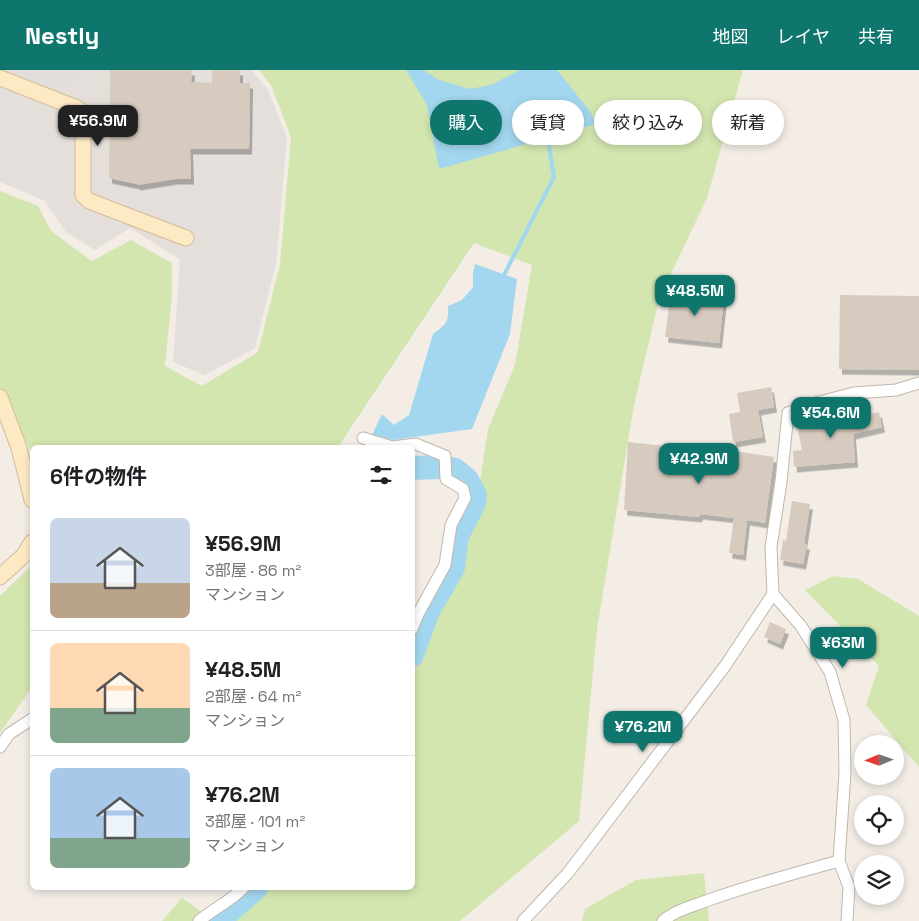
<!DOCTYPE html>
<html lang="ja">
<meta charset="utf-8">
<style>
:root{--surface:#fff;--page:#f6f6f6;--text:#202124;--muted:#757577;--line:#e0e0e0;--accent:#0f766e}
body{margin:0;font-family:"Space Grotesk","Noto Sans JP",sans-serif;background:var(--page);color:var(--text);height:100vh;display:flex;flex-direction:column;font-size:19px;white-space:nowrap}
*{box-sizing:border-box;margin:0}
p{font-size:16px;color:var(--muted)}
.icon{flex:none;width:28px;height:28px;fill:none;stroke:currentColor;stroke-width:2;stroke-linecap:round;stroke-linejoin:round}
.map{position:relative;flex:1;overflow:hidden}
.side{position:absolute;left:30px;top:375px;width:385px;height:445px;display:flex;flex-direction:column;background:var(--surface);border-radius:8px;box-shadow:0 2px 8px #0003}
.side>*{flex:none}
.banner{position:absolute;left:430px;top:30px;width:414px;height:45px;display:flex;gap:10px}
.needle{width:32px;rotate:268deg}
.controls{position:absolute;left:854px;top:665px;display:grid;gap:10px}
.controls a{display:grid;place-items:center;width:50px;height:50px;border-radius:50%;background:var(--surface);box-shadow:0 2px 8px #0003;font-size:25px}
.price{position:absolute;translate:-50% -42px;padding:0 11px;border-radius:10px;background:var(--accent);color:#fff;font-size:16px;line-height:32px;filter:drop-shadow(0 1px 2px #0008)}
.price::after{content:'';position:absolute;left:50%;top:30px;width:15px;height:11px;margin-left:-8px;background:inherit;clip-path:polygon(0 0,100% 0,50% 100%)}
.price.on{background:#222;color:#fff}
ul{padding:0;list-style:none}
li{display:flex;align-items:center;gap:15px;height:125px;padding:0 20px}
li+li{border-top:1px solid var(--line)}
li span{display:grid;place-items:center;flex:none;width:140px;height:100px;border-radius:8px;color:#555}
li>.icon{margin-inline-start:auto}
span .icon{width:60px;height:60px;fill:#fffc;stroke-width:1}
li b{font-size:21px}
h2{display:flex;justify-content:space-between;align-items:center;height:60px;padding:0 20px;font-size:21px}
.tag{padding:0 18px;border-radius:22px;background:var(--surface);box-shadow:0 2px 8px #0003;font-size:18px;line-height:45px}
.tag.on{background:var(--accent);color:#fff}
header{display:flex;align-items:center;gap:30px;box-sizing:border-box;height:70px;padding:0 25px;background:var(--accent);color:#fff}
header strong{font-size:24px}
nav{display:flex;gap:28px;margin-inline-start:auto;font-size:18px}
.map>svg:first-child{display:block}
.industrial{fill:#e5dfdb}
.green{fill:#d3e6af}
.parking{fill:#e1dedb}
.water{fill:#a3d7ef}
.lines{fill:none;stroke-linecap:round;stroke-linejoin:round}
.stream{stroke:#a3d7ef;stroke-width:4}
.river{stroke:#a3d7ef;stroke-width:24}
.building{fill:#d7cbbf;filter:url(#shadow)}
.street-casing{stroke:#c1b7ac;stroke-width:13}
.secondary-casing{stroke:#d2bc97;stroke-width:17}
.street{stroke:#fff;stroke-width:11}
.secondary{stroke:#fdeac5;stroke-width:15}
</style>
<header>
<strong>Nestly</strong>
<nav><a>地図</a><a>レイヤ</a><a>共有</a></nav>
</header>
<div class="map">
<svg width="919" height="851" viewBox="0 0 919 851">
<defs>
<filter id="shadow"><feDropShadow dx="3" dy="5.5" stdDeviation="0" flood-color="#0004"/></filter>
</defs>
<rect width="100%" height="100%" fill="#f3ede6"/>
<polygon class="industrial" points="0,0 252,0 268,20 287,68 276,194 255,278 205,305 173,292 180,190 130,158 95,180 66,162 45,131 0,112"/>
<g class="green">
<polygon points="259,0 743,0 707,128 659,229 634,335 597,559 579,751 460,851 162,851 182,828 209,847 234,818 412,818 413,577 453,494 477,431 488,359 515,295 532,195 474,173 338,377 32,378 32,384 0,318 0,121 38,136 51,161 92,191 131,170 172,193 172,225 165,296 202,316 258,282 280,194 291,67 271,15"/>
<polygon points="32,495 32,617 0,663 0,526"/>
<polygon points="833,506 858,509 919,546 919,697 866,635 879,596 805,520"/>
<polygon points="704,803 709,851 582,851 585,839 636,810"/>
</g>
<polygon class="parking" points="0,0 77,0 77,17 44,17"/>
<g class="water">
<polygon points="406,0 424,0 437,9 469,19 491,15 520,0 557,0 590,41 596,54 439,99 427,35"/>
<path d="M475,194L517,209L510,264L472,359L393,370L372,365L382,344L394,355L409,345L433,264C446,254 449,253 448,236L462,230L473,217V204Z"/>
</g>
<g class="lines">
<polyline class="stream" points="503,207 554,107 547,64"/>
<g class="river">
<polyline points="412,398 441,397 455,400 467,410 475,425 474,433 457,466 453,498 428,541 412,585"/>
<polyline points="213,851 226,844 256,818"/>
</g>
</g>
<g class="building">
<polygon points="110,0 192,0 191,12 212,13 212,0 240,0 240,13 250,13 249,79 190,79 191,109 175,109 137,115 137,114 109,108"/>
<polygon points="671,221 724,227 719,273 665,267"/>
<polygon points="840,225 919,226 919,300 839,299"/>
<polygon points="771,317 774,337 758,340 763,367 733,372 729,344 740,342 737,323"/>
<polygon points="879,342 882,357 853,364 855,392 794,397 793,381 802,380 796,351 813,347 814,352 847,346 848,348"/>
<polygon points="628,372 722,382 722,379 774,387 765,453 747,450 743,485 729,483 734,448 700,444 699,447 624,440"/>
<polygon points="792,431 810,434 804,474 807,474 803,494 780,490 783,470 786,471"/>
<polygon points="770,552 786,559 780,574 764,567"/>
</g>
<g class="lines">
<g class="street-casing">
<g id="street">
<polyline points="363,368 392,377 416,374 445,386 446,409 463,419 465,428 451,455 445,495 418,544 412,559"/>
<polyline points="0,677 9,664 32,649"/>
<polyline points="839,791 849,817 847,851"/>
<path d="M199,851C213,839 231,831 243,818"/>
<polyline points="523,851 567,804 581,786 725,596 773,524"/>
<path d="M663,851C676,840 693,836 709,830C751,815 795,803 839,791L845,703L844,650L830,602L801,556L773,524L771,477L781,412L788,343L819,332L854,323L896,320L919,313"/>
</g>
</g>
<g class="secondary-casing">
<g id="secondary">
<polyline points="0,8 77,38 81,41 83,52 83,125 89,131 186,168"/>
<polyline points="0,327 19,378 32,430"/>
<polyline points="0,507 24,485 32,472"/>
</g>
</g>
<use href="#street" class="street"/>
<use href="#secondary" class="secondary"/>
</g>
</svg>
<div class="controls">
<a><svg class="needle" viewBox="-14 -14 28 28"><path d="M0-13l5 13h-10z" fill="#e53935"/><path d="M0 13l5-13h-10z" fill="#757577"/></svg></a>
<a><svg class="icon" aria-label="locate" viewBox="0 0 24 24"><circle cx="12" cy="12" r="6"/><path d="M12 2v4M12 18v4M2 12h4M18 12h4"/></svg></a>
<a><svg class="icon" aria-label="layers" viewBox="0 0 24 24"><path d="M12 4l9 5-9 5-9-5zM3 14l9 5 9-5"/></svg></a>
</div>
<b class="price on" style="left:98px;top:77px">¥56.9M</b>
<b class="price" style="left:695px;top:247px">¥48.5M</b>
<b class="price" style="left:831px;top:369px">¥54.6M</b>
<b class="price" style="left:699px;top:415px">¥42.9M</b>
<b class="price" style="left:843px;top:599px">¥63M</b>
<b class="price" style="left:643px;top:683px">¥76.2M</b>
<div class="banner">
<a class="tag on">購入</a>
<a class="tag">賃貸</a>
<a class="tag">絞り込み</a>
<a class="tag">新着</a>
</div>
<section class="side">
<h2>6件の物件<svg class="icon" aria-label="filters" viewBox="0 0 24 24"><path d="M4 7h16M4 17h16"/><circle cx="9" cy="7" r="2"/><circle cx="15" cy="17" r="2"/></svg></h2>
<ul>
<li><span style="background:linear-gradient(#c9d6e8 65%,#b9a48a 0)"><svg class="icon" aria-label="home" viewBox="0 0 24 24"><path d="M3 11l9-7 9 7M6 9v11h12V9"/></svg></span><div><b>¥56.9M</b><p>3部屋 · 86 m²</p><p>マンション</p></div></li>
<li><span style="background:linear-gradient(#ffd9b3 65%,#7fa58c 0)"><svg class="icon" aria-label="home" viewBox="0 0 24 24"><path d="M3 11l9-7 9 7M6 9v11h12V9"/></svg></span><div><b>¥48.5M</b><p>2部屋 · 64 m²</p><p>マンション</p></div></li>
<li><span style="background:linear-gradient(#a9c7e8 70%,#7fa58c 0)"><svg class="icon" aria-label="home" viewBox="0 0 24 24"><path d="M3 11l9-7 9 7M6 9v11h12V9"/></svg></span><div><b>¥76.2M</b><p>3部屋 · 101 m²</p><p>マンション</p></div></li>
</ul>
</section>
</div>
